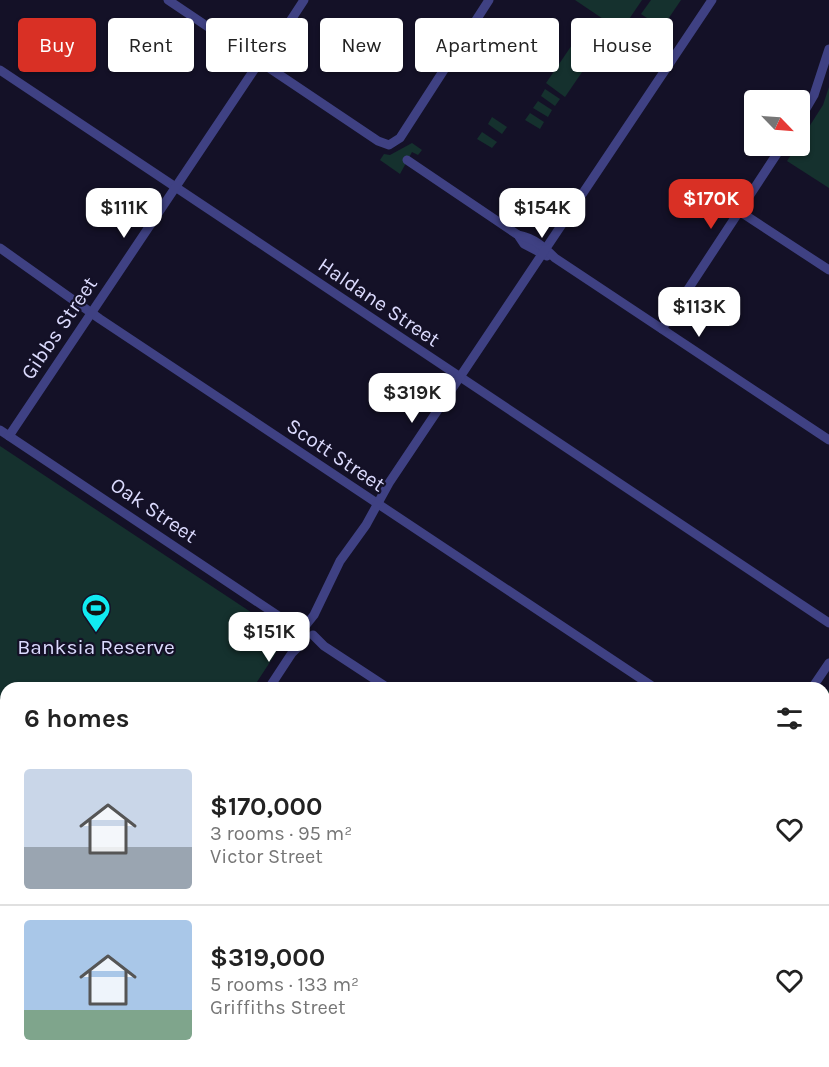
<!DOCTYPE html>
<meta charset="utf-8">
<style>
:root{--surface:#fff;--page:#f2f2f2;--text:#222;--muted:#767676;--line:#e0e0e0;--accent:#d93025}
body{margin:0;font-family:Karla,sans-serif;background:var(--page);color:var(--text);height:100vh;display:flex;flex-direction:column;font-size:22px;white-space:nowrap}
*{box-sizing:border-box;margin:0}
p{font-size:20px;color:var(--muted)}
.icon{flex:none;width:33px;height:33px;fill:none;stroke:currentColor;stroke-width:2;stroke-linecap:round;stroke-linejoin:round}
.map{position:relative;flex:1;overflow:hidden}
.drawer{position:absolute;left:0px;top:682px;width:830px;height:386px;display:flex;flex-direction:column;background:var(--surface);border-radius:18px 18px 0 0;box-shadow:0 2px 4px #0004}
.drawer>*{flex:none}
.top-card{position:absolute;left:18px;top:18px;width:794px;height:54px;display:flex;gap:12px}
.needle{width:39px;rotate:115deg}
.fabs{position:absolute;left:744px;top:90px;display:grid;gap:12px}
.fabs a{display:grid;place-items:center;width:66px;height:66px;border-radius:6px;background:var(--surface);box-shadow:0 2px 4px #0004;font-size:30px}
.price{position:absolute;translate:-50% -51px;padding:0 14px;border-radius:12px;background:#fff;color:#222;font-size:20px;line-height:39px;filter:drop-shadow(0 2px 3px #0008)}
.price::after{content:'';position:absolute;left:50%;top:36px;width:18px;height:14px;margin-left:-9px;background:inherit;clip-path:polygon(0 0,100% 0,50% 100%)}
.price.on{background:var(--accent);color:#fff}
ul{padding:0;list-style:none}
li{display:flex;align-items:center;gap:18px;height:150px;padding:0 24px}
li+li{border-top:2px solid var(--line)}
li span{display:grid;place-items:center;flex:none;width:168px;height:120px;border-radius:6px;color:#555}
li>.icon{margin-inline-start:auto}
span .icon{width:72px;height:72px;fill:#fffc;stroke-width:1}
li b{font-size:26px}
h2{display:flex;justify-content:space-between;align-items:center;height:72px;padding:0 24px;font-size:26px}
.pill{padding:0 21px;border-radius:6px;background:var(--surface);box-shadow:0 2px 4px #0004;font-size:21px;line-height:54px}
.pill.on{background:var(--accent);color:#fff}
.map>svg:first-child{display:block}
.green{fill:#15312e}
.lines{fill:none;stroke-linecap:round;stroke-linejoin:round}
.street{stroke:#3f4183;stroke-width:9}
.secondary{stroke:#767cf7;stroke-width:14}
.labels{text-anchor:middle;stroke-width:4.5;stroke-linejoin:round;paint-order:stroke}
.street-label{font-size:21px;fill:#dbdafd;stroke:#141127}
.poi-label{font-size:21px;fill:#dbdafd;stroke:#141127}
</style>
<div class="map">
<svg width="829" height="1067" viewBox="0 0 829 1067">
<rect width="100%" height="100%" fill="#141127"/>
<g class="green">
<polygon points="575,0 642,0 621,31"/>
<polygon points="651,0 681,0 662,28 641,14"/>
<polygon points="572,45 591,59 565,97 546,83"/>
<polygon points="829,87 829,188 787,161 797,146 800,146 800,141 823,105"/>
<polygon points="545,89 560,99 555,106 541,96"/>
<polygon points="538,101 552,110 548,117 533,108"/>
<polygon points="530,113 544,122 540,129 525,120"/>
<polygon points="492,117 507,127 502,134 488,124"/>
<polygon points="482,132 497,142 492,148 477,139"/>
<polygon points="412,143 422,150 418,155 412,152 400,174 380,160 384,154 390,155"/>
<polygon points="0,446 287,636 253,688 6,688 6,802 0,798"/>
<polygon points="829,689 829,731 824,736 824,697"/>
</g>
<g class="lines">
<g class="street">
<polyline points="168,0 378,141 389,145 400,138 489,0"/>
<polyline points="0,70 829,623"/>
<polyline points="800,119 814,95 829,49"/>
<polyline points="407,160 518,235 524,244 547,256"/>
<polyline points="739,211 829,270"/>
<path d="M518,235C534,238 544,247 555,258L829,440"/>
<polyline points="0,248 100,319 655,688"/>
<polyline points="662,329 782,146"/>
<polyline points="0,430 286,621 296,632"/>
<polyline points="9,436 256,67 270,52 304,0"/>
<polyline points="306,625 314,615 340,561 366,525 389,483 712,0"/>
<polyline points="313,635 324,646 388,688"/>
<polyline points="269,688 292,653 303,642"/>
<polyline points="812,688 829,663"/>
<polyline points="0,818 6,822"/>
<polyline points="824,933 829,925"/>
<polyline points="824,979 829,982"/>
<polyline points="365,1062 373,1067"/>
<polyline points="658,1062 666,1067"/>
<polyline points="560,1067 563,1062"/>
</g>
<g class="secondary">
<polyline points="0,1022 6,1026"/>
<polyline points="53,1062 61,1067"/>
</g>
</g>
<defs>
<g id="stadium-pin" transform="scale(1.5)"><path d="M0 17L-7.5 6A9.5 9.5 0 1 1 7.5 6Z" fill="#11eaf1" stroke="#141127"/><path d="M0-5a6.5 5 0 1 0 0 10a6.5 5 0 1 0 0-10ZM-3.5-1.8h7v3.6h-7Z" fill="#111"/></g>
</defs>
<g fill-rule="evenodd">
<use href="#stadium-pin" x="96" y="608"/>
</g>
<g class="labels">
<g class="street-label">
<text transform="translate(379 302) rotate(34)" y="7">Haldane Street</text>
<text transform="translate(59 328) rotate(-56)" y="7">Gibbs Street</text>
<text transform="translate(336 455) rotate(34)" y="7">Scott Street</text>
<text transform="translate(154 510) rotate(34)" y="7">Oak Street</text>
</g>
<g class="poi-label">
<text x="96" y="654">Banksia Reserve</text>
</g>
</g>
</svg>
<div class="fabs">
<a><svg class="needle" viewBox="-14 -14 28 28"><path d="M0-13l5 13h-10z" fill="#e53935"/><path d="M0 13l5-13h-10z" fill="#767676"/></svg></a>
</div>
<b class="price on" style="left:711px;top:230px">$170K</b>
<b class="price" style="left:124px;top:239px">$111K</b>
<b class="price" style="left:542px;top:239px">$154K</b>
<b class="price" style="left:699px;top:338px">$113K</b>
<b class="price" style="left:412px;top:424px">$319K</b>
<b class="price" style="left:269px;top:663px">$151K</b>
<div class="top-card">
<a class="pill on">Buy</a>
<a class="pill">Rent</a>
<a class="pill">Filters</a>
<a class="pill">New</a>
<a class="pill">Apartment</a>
<a class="pill">House</a>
</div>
<section class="drawer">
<h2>6 homes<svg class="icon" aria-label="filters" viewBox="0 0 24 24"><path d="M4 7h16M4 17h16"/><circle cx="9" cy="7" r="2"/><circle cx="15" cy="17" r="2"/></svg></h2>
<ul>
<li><span style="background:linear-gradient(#c9d6e8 65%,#9aa5b1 0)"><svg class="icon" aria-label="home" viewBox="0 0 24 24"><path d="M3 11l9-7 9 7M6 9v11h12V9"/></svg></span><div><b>$170,000</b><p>3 rooms · 95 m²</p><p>Victor Street</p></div><svg class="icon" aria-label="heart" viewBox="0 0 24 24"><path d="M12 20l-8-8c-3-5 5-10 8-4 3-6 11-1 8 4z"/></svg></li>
<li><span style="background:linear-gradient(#a9c7e8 75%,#7fa58c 0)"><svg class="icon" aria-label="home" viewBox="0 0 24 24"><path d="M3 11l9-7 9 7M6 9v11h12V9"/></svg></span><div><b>$319,000</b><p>5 rooms · 133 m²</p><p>Griffiths Street</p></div><svg class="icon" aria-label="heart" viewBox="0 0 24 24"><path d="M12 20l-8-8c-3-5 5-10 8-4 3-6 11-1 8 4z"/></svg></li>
</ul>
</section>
</div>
